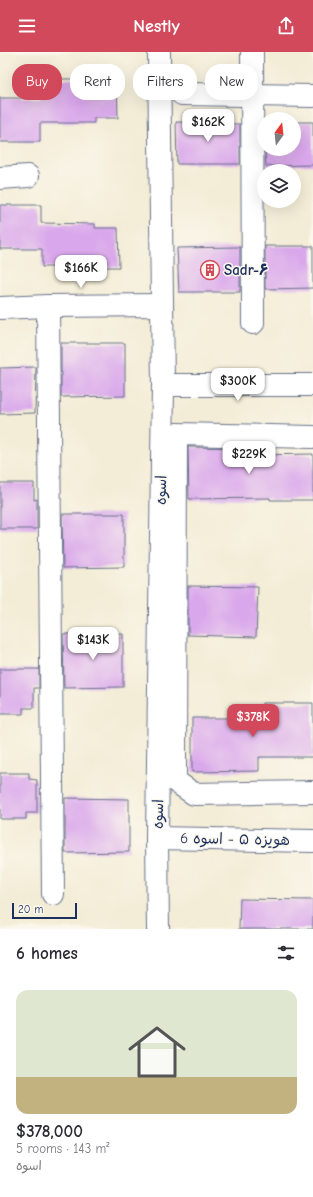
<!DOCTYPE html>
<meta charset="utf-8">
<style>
:root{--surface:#fff;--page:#f2f2f3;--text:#2b2b33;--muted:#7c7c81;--line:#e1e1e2;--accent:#d1495b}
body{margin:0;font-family:"Comic Neue","Playpen Sans Arabic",sans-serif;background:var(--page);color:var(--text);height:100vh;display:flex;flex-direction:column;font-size:15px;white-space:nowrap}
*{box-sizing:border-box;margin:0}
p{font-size:13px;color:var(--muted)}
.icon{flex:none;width:22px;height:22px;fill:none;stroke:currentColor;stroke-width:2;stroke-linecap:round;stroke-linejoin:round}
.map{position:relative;height:877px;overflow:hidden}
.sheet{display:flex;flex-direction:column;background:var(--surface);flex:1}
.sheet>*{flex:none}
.banner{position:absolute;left:12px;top:12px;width:289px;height:36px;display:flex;gap:8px}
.needle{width:26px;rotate:15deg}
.fabs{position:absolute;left:257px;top:60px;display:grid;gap:8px}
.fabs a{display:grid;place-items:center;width:44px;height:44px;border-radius:50%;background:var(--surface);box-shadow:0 4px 16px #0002;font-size:20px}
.scale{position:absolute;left:12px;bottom:10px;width:65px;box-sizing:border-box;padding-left:4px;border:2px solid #1b2f5e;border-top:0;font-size:11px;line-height:14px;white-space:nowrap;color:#1b2f5e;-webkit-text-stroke:3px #fbf7ec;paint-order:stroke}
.price{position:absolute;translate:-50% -34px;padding:0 9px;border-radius:8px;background:#fff;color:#222;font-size:13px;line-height:26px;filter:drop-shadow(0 1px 2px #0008)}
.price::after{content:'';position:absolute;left:50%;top:24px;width:12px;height:9px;margin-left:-6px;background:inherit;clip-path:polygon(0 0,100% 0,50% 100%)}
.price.selected{background:var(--accent);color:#fff}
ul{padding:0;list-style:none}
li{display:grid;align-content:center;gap:8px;height:212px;padding:0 16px}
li+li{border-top:1px solid var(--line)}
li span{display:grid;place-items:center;height:124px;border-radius:12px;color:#555}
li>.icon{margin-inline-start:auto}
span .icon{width:72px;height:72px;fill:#fffc;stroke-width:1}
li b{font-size:17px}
h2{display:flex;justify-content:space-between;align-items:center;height:48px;padding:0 16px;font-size:17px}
.chip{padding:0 14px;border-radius:16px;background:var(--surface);box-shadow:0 4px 16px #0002;font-size:14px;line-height:36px}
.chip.selected{background:var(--accent);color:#fff}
header{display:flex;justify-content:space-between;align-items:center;height:52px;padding:0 16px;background:var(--accent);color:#fff;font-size:18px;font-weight:700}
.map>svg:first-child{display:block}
.building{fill:#d9a7eb}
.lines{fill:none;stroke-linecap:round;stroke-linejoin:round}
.street-casing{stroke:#677188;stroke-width:24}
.secondary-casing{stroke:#677188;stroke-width:24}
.street{stroke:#fff;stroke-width:22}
.secondary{stroke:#fff;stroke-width:22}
.labels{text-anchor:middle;stroke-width:3;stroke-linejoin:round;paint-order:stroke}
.poi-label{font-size:15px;font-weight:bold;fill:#1b2f5e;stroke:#fbf7ec;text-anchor:start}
.street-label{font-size:15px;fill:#1b2f5e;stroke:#fbf7ec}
</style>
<header><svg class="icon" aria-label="menu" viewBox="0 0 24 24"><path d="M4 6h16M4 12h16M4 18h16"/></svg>Nestly<svg class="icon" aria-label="share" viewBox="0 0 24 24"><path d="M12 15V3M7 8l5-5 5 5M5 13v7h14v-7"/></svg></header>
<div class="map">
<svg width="313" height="877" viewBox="0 0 313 877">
<rect width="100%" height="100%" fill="#fbf7ec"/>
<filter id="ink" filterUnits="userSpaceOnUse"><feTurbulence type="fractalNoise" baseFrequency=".025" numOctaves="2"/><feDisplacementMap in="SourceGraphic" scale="8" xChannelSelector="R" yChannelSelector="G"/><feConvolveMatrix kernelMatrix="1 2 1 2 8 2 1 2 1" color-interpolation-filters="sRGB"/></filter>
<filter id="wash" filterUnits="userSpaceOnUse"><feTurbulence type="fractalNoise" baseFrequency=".012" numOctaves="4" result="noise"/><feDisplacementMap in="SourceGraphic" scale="16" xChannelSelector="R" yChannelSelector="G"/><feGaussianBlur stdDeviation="0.9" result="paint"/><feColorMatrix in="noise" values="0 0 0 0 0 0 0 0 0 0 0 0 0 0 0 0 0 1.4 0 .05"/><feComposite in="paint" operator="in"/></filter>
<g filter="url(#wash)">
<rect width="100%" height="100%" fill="#f3ecd6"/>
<g id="blocks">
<g class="building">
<polygon points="41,27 117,27 118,66 94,66 94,71 40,71 40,90 0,90 0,46 41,46"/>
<polygon points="176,70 240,72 240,112 177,112"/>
<polygon points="294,70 313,70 313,113 266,114 265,97 294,97"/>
<polygon points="0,153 41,153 41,171 95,172 95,176 118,176 119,215 42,215 42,197 0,197"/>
<polygon points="265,194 313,194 313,236 265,237"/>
<polygon points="240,195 240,240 179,240 177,196"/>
<polygon points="61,291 125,291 125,344 61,345"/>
<polygon points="36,315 35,361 0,362 0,316"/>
<polygon points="188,395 255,396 255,403 313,402 313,448 270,448 270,446 189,447"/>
<polygon points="0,431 34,431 34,448 37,447 37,477 0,477"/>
<polygon points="62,462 124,462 124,515 63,516"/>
<polygon points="188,534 258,535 256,585 188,583"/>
<polygon points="63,582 123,582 123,635 64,636"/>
<polygon points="0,617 39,617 39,636 34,636 34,656 23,656 23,662 0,662"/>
<polygon points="262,651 313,651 313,705 259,705 259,719 192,720 192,666 262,666"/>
<polygon points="0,721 29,721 29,727 37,728 37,761 26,761 26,767 0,767"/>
<polygon points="65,746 129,747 129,800 65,801"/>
<polygon points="240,847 313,848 313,877 239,877"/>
</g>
</g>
</g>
<g filter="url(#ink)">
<use href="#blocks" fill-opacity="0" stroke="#677188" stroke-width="1"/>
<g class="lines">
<g class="street-casing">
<g id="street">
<polyline points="252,0 253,271"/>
<polyline points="182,42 313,44"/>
<polyline points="0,126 28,124"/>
<polyline points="48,254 53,842"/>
<polyline points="0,256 48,254 162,253"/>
<polyline points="163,333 313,333"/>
<polyline points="313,385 176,382 175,729 194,742 313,740"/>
</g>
</g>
<g class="secondary-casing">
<g id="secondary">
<polyline points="157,786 313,789"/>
<polyline points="158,877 157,786 163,333 159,0"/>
</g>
</g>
<use href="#street" class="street"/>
<use href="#secondary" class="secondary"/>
</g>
</g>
<defs>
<g id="building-ring" transform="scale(1)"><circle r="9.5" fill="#fbf7ec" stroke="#d1495b" stroke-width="1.5"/><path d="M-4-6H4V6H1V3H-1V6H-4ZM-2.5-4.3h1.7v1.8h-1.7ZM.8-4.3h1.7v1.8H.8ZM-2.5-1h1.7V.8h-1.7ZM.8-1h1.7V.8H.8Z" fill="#d1495b"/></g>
</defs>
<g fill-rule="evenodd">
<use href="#building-ring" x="210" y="218"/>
</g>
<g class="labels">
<g class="poi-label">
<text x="224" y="223">Sadr-۶</text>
</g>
<g class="street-label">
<text transform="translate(161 438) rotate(-89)" y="5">اسوه</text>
<text transform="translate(158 762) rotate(-89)" y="5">اسوه</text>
<text transform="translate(235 787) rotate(1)" y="5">هویزه ۵ - اسوه 6</text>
</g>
</g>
</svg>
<div class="fabs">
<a><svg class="needle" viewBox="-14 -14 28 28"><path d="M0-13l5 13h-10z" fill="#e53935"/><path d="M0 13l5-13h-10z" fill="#7c7c81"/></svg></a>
<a><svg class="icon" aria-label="layers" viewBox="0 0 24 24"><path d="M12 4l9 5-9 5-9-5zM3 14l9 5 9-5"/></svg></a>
</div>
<div class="scale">20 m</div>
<b class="price" style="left:208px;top:91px">$162K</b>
<b class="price" style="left:81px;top:237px">$166K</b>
<b class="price" style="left:238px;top:350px">$300K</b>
<b class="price" style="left:249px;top:423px">$229K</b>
<b class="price" style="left:93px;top:609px">$143K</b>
<b class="price selected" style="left:253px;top:686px">$378K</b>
<div class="banner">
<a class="chip selected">Buy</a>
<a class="chip">Rent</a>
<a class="chip">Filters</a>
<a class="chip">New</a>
</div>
</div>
<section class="sheet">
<h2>6 homes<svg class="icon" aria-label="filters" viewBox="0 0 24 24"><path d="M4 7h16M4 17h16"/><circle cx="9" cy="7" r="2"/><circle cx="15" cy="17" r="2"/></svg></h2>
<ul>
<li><span style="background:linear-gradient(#dfe7d0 70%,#c2b280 0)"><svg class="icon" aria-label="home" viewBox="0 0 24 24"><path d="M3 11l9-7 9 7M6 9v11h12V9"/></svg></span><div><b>$378,000</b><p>5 rooms · 143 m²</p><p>اسوه</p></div></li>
</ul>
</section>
